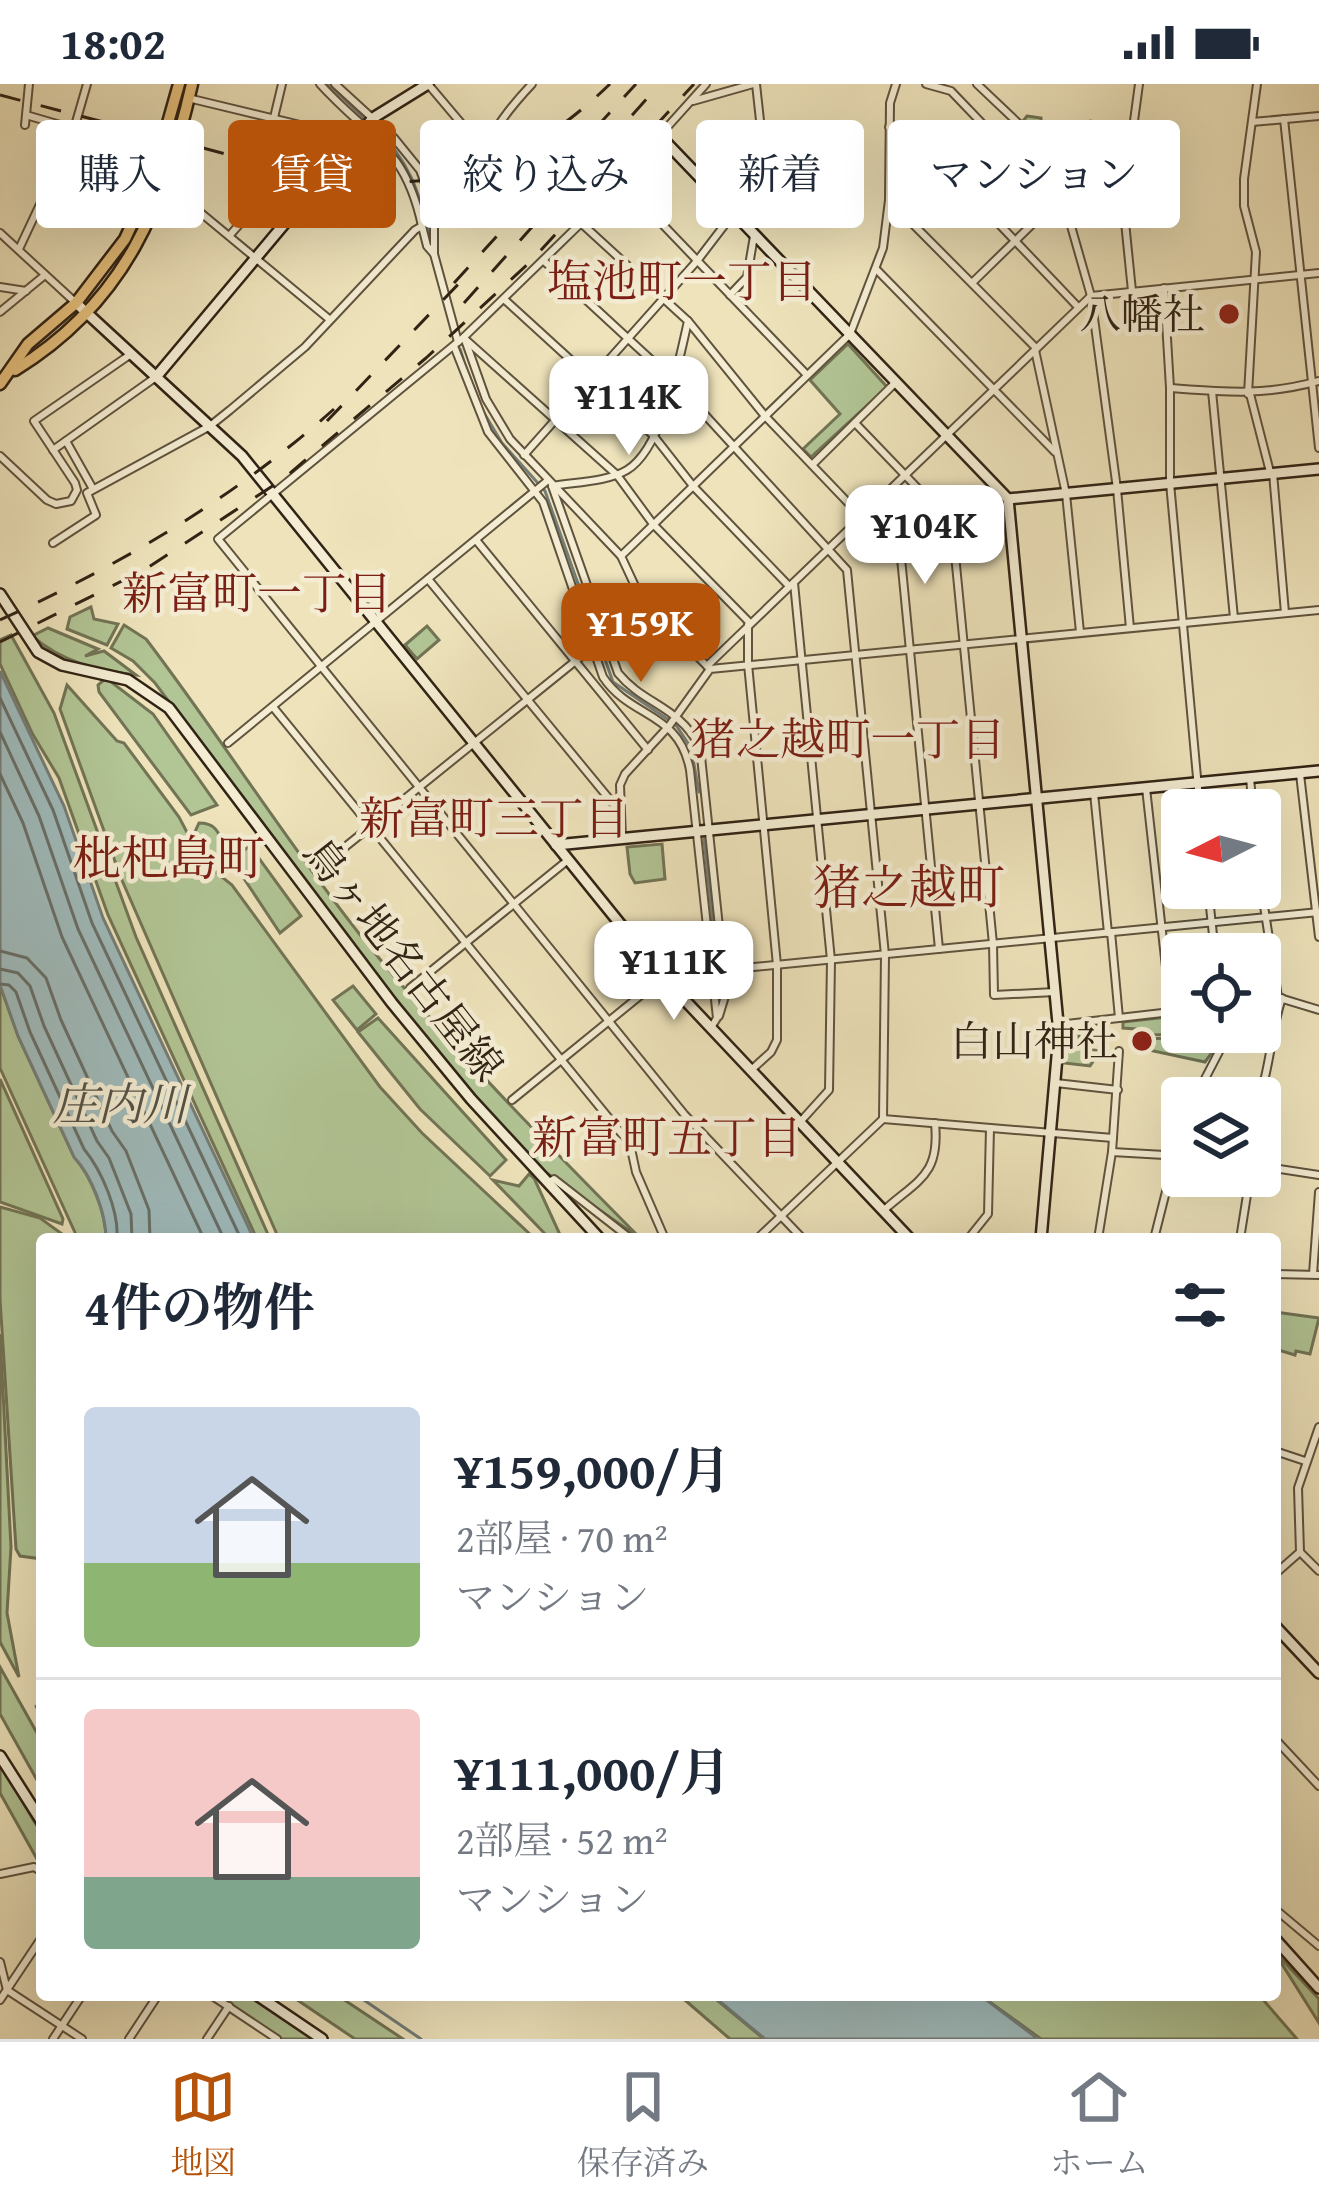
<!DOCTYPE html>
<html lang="ja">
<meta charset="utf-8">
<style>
:root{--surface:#fff;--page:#f2f2f3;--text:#1f2937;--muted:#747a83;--line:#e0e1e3;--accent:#b45309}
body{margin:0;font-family:"Gentium Book Plus","Noto Serif JP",serif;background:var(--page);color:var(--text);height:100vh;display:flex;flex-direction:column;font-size:45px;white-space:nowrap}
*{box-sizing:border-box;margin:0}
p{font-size:39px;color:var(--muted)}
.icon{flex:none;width:66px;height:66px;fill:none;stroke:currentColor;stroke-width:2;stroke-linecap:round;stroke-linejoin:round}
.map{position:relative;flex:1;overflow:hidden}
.panel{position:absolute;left:36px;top:1149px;width:1245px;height:768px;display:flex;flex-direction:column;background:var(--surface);border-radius:12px;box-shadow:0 12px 48px #0002}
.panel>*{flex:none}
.top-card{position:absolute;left:36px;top:36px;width:1248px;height:108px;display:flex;gap:24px}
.needle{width:78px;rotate:264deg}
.fabs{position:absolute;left:1161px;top:705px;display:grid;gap:24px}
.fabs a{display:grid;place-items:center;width:120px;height:120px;border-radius:12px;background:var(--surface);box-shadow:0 12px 48px #0002;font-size:60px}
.price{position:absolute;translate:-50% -102px;padding:0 27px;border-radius:24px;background:#fff;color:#222;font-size:39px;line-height:78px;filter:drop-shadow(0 3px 6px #0008)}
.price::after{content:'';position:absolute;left:50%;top:72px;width:36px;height:27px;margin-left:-18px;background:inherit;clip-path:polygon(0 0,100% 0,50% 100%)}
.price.selected{background:var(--accent);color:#fff}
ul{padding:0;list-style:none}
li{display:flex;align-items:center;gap:36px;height:300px;padding:0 48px}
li+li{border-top:3px solid var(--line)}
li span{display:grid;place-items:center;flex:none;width:336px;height:240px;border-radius:12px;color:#555}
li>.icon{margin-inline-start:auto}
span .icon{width:144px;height:144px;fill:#fffc;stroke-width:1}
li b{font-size:51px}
h2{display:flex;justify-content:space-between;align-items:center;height:144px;padding:0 48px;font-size:51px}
.pill{padding:0 42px;border-radius:12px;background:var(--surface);box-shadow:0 12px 48px #0002;font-size:42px;line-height:108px}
.pill.selected{background:var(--accent);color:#fff}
.status{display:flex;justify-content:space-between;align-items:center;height:84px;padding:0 60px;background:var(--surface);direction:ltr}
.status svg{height:33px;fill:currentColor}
.menu{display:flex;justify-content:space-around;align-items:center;height:168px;border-top:3px solid var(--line);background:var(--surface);font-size:33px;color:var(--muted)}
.menu a{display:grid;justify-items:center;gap:6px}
.menu .selected{color:var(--accent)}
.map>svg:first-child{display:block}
.green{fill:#b2c595;stroke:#727455;stroke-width:3}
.water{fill:#9fbbbc;stroke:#737e79;stroke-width:3}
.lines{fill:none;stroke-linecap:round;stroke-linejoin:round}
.shore{stroke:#686f68;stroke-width:3}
.stream{stroke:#737e79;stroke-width:3}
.street-casing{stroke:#60533e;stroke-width:10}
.secondary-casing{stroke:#312315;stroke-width:14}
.primary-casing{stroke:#312315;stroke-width:15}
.street{stroke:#f4edd3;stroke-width:6}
.secondary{stroke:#f4edd3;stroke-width:9}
.primary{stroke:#e7c27e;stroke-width:10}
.rail{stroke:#312315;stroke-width:3;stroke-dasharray:21 21;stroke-linecap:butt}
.poi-dot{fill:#8f2418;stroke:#f4edd3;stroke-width:4.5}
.labels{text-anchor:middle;stroke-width:9;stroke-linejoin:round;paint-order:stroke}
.poi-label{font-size:42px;fill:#312315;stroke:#f4edd3;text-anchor:end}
.street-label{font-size:42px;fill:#312315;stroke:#f4edd3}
.neighbourhood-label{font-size:45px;fill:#7a1f14;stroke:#f4edd3}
.water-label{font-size:45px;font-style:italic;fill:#525147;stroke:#f4edd3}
.quarter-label{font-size:48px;fill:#7a1f14;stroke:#f4edd3}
</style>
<div class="status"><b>18:02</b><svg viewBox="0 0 49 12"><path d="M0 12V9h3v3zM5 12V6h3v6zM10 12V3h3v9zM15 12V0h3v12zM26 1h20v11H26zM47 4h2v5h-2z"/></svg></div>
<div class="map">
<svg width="1319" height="1955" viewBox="0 0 1319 1955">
<rect width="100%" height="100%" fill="#eee3bb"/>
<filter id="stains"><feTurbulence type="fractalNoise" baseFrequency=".00167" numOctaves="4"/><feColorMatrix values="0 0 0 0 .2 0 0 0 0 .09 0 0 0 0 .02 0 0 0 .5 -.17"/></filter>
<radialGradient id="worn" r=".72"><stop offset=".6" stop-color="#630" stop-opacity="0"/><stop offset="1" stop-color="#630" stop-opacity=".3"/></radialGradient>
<g class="green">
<polygon points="1027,32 1041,34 1041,39 1086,44 1090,37 1106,39 1104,58 1093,56 1067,81 1023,37"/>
<polygon points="848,260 887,303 811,373 803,365 840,330 810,296"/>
<polygon points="91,523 94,535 118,540 107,561 67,545 70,533"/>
<path d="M124,541L146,555C220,652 285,756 361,852C447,959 544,1057 641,1155L541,1085L492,1034L353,863L155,599L133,577L111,564Z"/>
<polygon points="427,542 439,556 417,575 405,561"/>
<path d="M48,544L98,565L85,572L104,567L136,591C98,587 62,578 32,552Z"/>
<polygon points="11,551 54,629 136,853 270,1155 257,1155 108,831 59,694 32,649 0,580 0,556"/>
<polygon points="106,594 153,630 217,721 191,731 99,608 98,601"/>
<polygon points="67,601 117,657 124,659 179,733 202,777 232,801 380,1003 422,1049 535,1155 279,1155 121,794 60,625"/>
<path d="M199,739C215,739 218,747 224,761L216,775L204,769L194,750Z"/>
<polygon points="662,760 665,795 635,799 630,790 627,763"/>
<polygon points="250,762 301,832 280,849 231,775"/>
<path d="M0,901L18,952L74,1073C91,1092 106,1129 106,1155H78L0,984Z"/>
<polygon points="353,902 376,930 357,946 333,916"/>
<polygon points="1176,932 1182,937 1182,948 1213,950 1143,951 1136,945 1123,944 1123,938"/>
<polygon points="378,934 506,1076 490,1092 420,1025 358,948"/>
<polygon points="1078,944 1081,964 1100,967 1090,982 1064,979 1066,948"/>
<polygon points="1212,953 1216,963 1205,978 1144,965 1141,959 1143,955 1172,954 1177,960 1183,954"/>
<polygon points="0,995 63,1135 62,1140 0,1118"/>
<polygon points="529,1090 534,1094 562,1155 550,1155 493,1096 519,1102"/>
<polygon points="0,1123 40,1134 69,1155 42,1155 42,1475 20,1472 16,1465 0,1215"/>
<polygon points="1275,1228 1319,1234 1310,1270 1296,1267 1295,1271 1275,1265"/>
<polygon points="0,1250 11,1463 7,1529 19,1593 0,1558"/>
<polygon points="0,1583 42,1658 42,1705 0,1630"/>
<polygon points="0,1680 40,1747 42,1784 0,1709"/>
<polygon points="1275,1868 1319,1915 1319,1939 1275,1869"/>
<polygon points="216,1911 249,1911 315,1955 282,1955"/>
<polygon points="290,1911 337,1911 403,1955 355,1955"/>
<polygon points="679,1911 711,1911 764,1955 730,1955"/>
<polygon points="980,1911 1259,1911 1297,1955 1041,1955"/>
</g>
<g class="water">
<path d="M0,587L64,722L103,834L254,1155H106C106,1129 92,1092 74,1073L18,952L0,901Z"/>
<polygon points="712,1911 980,1911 1038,1955 765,1955"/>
</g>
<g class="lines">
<g class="shore">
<polyline points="0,614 53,726 92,839 241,1155"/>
<polyline points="0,648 39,732 78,845 224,1155"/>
<polyline points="0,690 23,739 62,853 204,1155"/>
<polyline points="0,867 27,874 46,894 61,936 112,1047 126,1067 149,1126 150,1155"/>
<polyline points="0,885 18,889 30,902 44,942 97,1057 109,1074 131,1130 132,1155"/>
<path d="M0,900L9,901L16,908L30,948L84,1065C102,1087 119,1127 117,1155"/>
</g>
<g class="stream">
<polyline points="328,0 366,36"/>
<path d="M373,42C409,75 420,109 430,155"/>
<polyline points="460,265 467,287"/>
<polyline points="484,329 502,359 545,407 613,598 676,641 691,664 699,708"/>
<polyline points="704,755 716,870"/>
<polyline points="36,1622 42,1634"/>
<polyline points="358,1912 421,1955"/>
</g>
<g class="street-casing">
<g id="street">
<path d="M320,0C370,55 405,62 422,142"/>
<polyline points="335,0 394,54 420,86 434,124 434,170 458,258"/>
<polyline points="428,0 482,64"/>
<polyline points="706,0 581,139 464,253 218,455 684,1030 803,1155"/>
<polyline points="926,0 951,7 1067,128 1091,212 1117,405 1130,544"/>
<polyline points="977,0 1078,96"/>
<polyline points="188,14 354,54"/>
<polyline points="693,17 753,0"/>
<polyline points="26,31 160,70"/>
<polyline points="1284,35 1319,364"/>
<polyline points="1252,38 1319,32"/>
<polyline points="25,41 29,0"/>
<polyline points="889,43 924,47 924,61 1078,223"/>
<polyline points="694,88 718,66 763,64"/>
<polyline points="621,97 807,291"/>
<polyline points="166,100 329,235"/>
<polyline points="889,116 1036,264"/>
<path d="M434,124L472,99C487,55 500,34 532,0"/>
<polyline points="738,135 765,105 769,66 763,64 756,0"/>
<polyline points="0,149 76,219"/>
<polyline points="230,151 252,126 282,0"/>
<polyline points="19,165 72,52 87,0"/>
<polyline points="544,177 674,297 847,486 885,871 883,1035 760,1152"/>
<polyline points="877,186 1055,368"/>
<polyline points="973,198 1098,76 1129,79"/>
<polyline points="0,203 26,207"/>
<polyline points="1164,204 1170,304 1170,399 1200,726"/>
<polyline points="1132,207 1123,118 1139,0"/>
<polyline points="730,211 747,193 754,152"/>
<polyline points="505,216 653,351 693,402 789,502"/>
<polyline points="0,228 45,191"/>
<polyline points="688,237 765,332 901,474 939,865"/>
<polyline points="464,253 486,315 510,355 621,472 642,517 708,583"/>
<polyline points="466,256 617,391 653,440 749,538"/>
<path d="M454,262L488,348L543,418L603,593C631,635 679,627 690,686L717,934L712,942"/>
<polyline points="1035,266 1066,410 1080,548"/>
<path d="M1170,304C1226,308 1264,312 1319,297"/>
<polyline points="1212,307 1234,534"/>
<polyline points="1248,310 1256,168 1244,122 1244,95 1257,0"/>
<polyline points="1250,310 1270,388"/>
<polyline points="855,339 952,440 993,860 994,911 1055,908"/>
<polyline points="66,357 93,405"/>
<polyline points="53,366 156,293"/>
<polyline points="524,371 697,177 733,130"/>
<polyline points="0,372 47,416 56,420 71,417 77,406 75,399 34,337 131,270"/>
<polyline points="813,380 895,299"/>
<polyline points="1273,389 1285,529"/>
<path d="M552,402L618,589C644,621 678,621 700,663L726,909L719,932"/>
<path d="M552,402C575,398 607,398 627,386C663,364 679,276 688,237L581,139"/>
<polyline points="476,456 648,666"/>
<polyline points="53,459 96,431 87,409 210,342 230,326 305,263 415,146 422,142 427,162 434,170"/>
<polyline points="621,472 850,250 883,164 889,116 890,19 896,0"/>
<polyline points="428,495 620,728"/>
<polyline points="794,499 831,876 829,1006 801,1037"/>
<polyline points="748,541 748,580 777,881 777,956 771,968 750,987"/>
<polyline points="707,582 1091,212 1319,189"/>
<polyline points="273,623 630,1060 636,1088 665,1155"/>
<polyline points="228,659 547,397"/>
<polyline points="1300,690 1319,853"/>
<polyline points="1250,694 1253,726"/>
<polyline points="1146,704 1171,928 1182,921"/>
<polyline points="1094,709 1108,849"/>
<polyline points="622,754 620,701 625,690 669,642 710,585 1319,526"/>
<polyline points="319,784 604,554 642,517"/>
<polyline points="1260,796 1278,913"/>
<polyline points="1208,804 1215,870"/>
<polyline points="1111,848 1119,934"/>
<polyline points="723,886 1319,828"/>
<polyline points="410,904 568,776"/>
<polyline points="1260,908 1319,926"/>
<polyline points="1058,941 1171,928"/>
<polyline points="1056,999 1118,1006"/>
<path d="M1260,1011C1271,979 1271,946 1282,914"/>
<polyline points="1195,1014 1222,962 1225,948"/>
<polyline points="512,1016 663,893"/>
<polyline points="883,1035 1113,1054"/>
<polyline points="1112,1068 1182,1072"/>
<polyline points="1260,1082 1319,1091"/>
<polyline points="549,1098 554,1095 631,1155"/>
<path d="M883,1127C919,1095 940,1091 935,1039"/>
<polyline points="968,1155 988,1130 990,1044"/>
<polyline points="1098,1155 1112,1068 1119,967"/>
<polyline points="1154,1155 1182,1044"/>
<polyline points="1240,1155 1250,1092"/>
<polyline points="1275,1190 1319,1191"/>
<polyline points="1313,1190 1319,1108"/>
<polyline points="1319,1343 1298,1404 1300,1468 1319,1487"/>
<polyline points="1275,1367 1305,1377"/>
<polyline points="1275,1490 1300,1468"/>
<polyline points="1275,1655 1319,1702"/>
<polyline points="0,1790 34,1783 42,1788"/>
<polyline points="1275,1825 1319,1862"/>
<polyline points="0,1878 7,1906 82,1955"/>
<polyline points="211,1911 277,1955"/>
<polyline points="0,1916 42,1853"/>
<polyline points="53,1955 82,1911"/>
<polyline points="129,1955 158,1911"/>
<polyline points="207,1955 229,1922"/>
</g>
</g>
<g class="secondary-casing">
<g id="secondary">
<polyline points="660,52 1008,415 1059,950 1041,1155"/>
<polyline points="76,219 242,372 663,893 910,1155"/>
<polyline points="156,293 373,34 428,0"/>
<polyline points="1008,415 1319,385"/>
<polyline points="0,510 38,568 62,581 128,596 169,624 392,919 471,1015 600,1155"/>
<polyline points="556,761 1319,687"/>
<polyline points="1275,1542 1319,1589"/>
<polyline points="0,1672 42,1738"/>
<polyline points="1275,1855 1319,1904"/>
<polyline points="257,1911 322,1955"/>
</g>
</g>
<g class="primary-casing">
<g id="primary">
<path d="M15,286C126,218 164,121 192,0"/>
<polyline points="0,300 28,260 76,219 125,155 151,99 179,0"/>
</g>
</g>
<use href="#street" class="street"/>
<use href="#secondary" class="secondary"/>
<use href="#primary" class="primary"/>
<g class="rail">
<path d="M0,11C68,29 136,46 203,64C368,108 476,129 610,0"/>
<polyline points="454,199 636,0"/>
<polyline points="464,219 660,0"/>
<polyline points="327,337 468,190"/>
<path d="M0,536C122,480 233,415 334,325"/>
<polyline points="0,558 144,486 283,395 426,274 529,179 694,0"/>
</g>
</g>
<g class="poi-dot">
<circle cx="1229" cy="230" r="12"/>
<circle cx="1142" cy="957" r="12"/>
</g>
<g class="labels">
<g class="poi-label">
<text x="1205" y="245">八幡社</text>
<text x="1118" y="972">白山神社</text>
</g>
<g class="street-label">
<text transform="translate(404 875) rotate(52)" y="15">鳥ヶ地名古屋線</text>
</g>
<g class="neighbourhood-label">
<text x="682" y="213">塩池町一丁目</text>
<text x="257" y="525">新富町一丁目</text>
<text x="848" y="671">猪之越町一丁目</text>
<text x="494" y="750">新富町三丁目</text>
<text x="667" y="1069">新富町五丁目</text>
</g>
<g class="water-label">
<text x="120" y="1036">庄内川</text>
</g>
<g class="quarter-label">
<text x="169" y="791">枇杷島町</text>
<text x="909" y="820">猪之越町</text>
</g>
</g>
<rect width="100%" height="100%" filter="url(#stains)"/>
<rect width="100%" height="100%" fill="url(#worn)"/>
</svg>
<div class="fabs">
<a><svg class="needle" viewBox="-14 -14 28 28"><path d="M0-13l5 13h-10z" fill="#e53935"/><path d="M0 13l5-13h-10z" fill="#747a83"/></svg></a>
<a><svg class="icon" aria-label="locate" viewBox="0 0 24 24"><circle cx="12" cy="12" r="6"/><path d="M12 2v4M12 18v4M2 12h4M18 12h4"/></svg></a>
<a><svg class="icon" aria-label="layers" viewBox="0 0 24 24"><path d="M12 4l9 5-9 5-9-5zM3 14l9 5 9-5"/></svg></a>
</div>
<b class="price" style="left:629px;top:374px">¥114K</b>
<b class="price" style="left:925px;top:503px">¥104K</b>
<b class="price selected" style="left:641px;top:601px">¥159K</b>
<b class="price" style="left:674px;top:939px">¥111K</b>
<div class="top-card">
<a class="pill">購入</a>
<a class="pill selected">賃貸</a>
<a class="pill">絞り込み</a>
<a class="pill">新着</a>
<a class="pill">マンション</a>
</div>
<section class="panel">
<h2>4件の物件<svg class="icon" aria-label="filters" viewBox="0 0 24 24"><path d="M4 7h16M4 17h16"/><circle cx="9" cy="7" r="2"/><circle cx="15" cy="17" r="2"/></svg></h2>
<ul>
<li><span style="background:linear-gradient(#c9d6e8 65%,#8fb573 0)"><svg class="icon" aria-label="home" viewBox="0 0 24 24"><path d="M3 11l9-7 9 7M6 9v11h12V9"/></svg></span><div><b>¥159,000/月</b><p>2部屋 · 70 m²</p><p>マンション</p></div></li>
<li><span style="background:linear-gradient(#f6c9c9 70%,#7fa58c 0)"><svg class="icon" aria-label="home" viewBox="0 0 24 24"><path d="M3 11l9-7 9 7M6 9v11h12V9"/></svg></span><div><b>¥111,000/月</b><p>2部屋 · 52 m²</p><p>マンション</p></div></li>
</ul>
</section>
</div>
<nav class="menu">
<a class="selected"><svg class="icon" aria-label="map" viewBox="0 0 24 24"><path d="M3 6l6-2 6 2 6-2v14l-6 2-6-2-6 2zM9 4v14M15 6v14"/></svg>地図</a>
<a><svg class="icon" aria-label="saved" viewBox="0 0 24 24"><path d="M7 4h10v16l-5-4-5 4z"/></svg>保存済み</a>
<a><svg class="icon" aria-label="home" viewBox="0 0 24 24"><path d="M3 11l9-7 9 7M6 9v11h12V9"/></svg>ホーム</a>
</nav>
